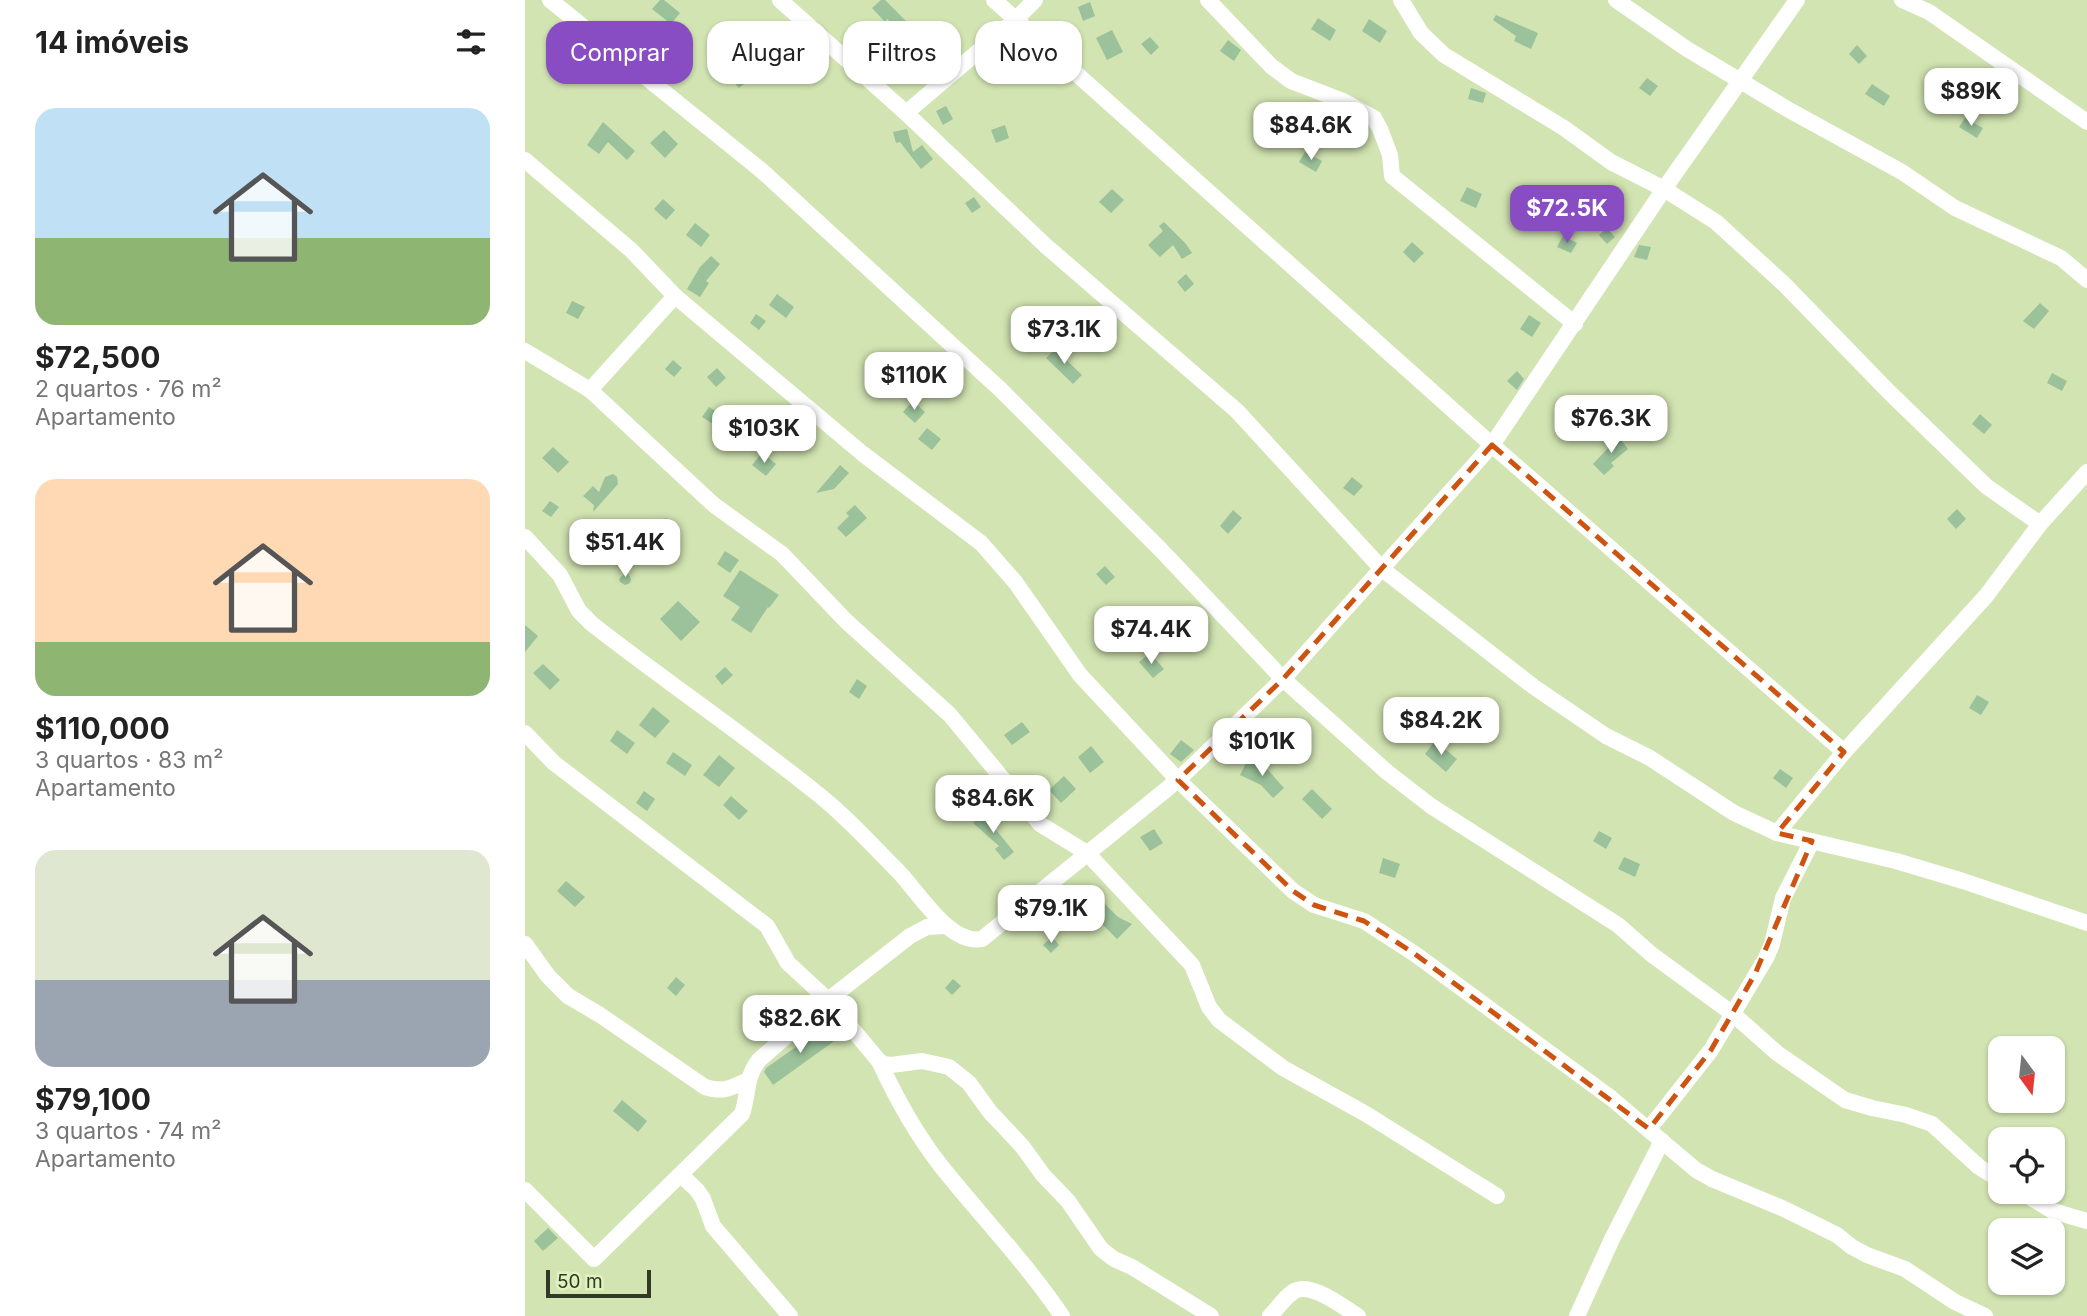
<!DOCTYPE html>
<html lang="pt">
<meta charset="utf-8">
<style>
:root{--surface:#fff;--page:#f2f2f2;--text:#222;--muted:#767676;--accent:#884dc3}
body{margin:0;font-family:Inter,sans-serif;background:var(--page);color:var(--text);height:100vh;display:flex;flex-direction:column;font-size:26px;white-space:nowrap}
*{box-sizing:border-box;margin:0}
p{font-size:23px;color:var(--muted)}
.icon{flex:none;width:38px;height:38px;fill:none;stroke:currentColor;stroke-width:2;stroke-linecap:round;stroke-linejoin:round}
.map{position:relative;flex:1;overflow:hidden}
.sheet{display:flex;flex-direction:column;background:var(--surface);width:525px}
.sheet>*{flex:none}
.hud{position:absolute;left:21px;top:21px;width:665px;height:63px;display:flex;gap:14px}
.needle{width:46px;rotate:165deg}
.tools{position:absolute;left:1463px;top:1036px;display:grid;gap:14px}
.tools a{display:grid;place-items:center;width:77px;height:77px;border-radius:14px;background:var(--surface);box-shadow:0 2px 5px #0004;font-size:35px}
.scale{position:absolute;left:21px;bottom:18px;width:105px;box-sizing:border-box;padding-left:7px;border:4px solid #323925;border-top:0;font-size:19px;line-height:24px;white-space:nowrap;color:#323925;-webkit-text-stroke:5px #dff2bf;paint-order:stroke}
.price{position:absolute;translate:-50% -60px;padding:0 16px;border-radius:14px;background:#fff;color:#222;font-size:23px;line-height:46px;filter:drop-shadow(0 2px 4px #0008)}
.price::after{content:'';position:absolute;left:50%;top:42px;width:21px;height:16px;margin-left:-10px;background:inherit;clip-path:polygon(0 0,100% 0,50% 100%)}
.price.active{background:var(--accent);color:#fff}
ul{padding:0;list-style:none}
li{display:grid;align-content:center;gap:14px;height:371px;padding:0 35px}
li span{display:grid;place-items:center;height:217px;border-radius:21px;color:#555}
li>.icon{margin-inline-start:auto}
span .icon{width:126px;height:126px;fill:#fffc;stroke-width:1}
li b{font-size:30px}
h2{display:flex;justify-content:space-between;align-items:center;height:84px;padding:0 35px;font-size:30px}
.tag{padding:0 24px;border-radius:21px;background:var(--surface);box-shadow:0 2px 5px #0004;font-size:24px;line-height:63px}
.tag.active{background:var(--accent);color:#fff}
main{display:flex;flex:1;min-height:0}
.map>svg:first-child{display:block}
.building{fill:#9bc29a}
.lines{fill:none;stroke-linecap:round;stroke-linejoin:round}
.street{stroke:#fff;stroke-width:16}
.marked{fill:none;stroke:#cd5410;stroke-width:5;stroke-dasharray:14 9;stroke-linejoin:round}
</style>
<main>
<section class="sheet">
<h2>14 imóveis<svg class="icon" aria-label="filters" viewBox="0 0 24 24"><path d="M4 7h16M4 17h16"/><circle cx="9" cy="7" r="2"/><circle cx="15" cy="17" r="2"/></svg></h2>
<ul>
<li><span style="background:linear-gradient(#bfe0f5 60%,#8fb573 0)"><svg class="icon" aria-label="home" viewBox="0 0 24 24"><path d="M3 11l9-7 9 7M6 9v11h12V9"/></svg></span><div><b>$72,500</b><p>2 quartos · 76 m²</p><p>Apartamento</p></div></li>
<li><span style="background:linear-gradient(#ffd9b3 75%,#8fb573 0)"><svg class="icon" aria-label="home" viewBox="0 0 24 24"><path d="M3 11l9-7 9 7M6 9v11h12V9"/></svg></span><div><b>$110,000</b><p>3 quartos · 83 m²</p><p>Apartamento</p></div></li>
<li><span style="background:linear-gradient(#dfe7d0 60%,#9aa5b1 0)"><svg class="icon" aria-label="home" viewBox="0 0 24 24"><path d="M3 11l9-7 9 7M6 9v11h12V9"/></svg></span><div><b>$79,100</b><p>3 quartos · 74 m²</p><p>Apartamento</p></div></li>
</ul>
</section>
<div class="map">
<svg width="1562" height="1316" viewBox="0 0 1562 1316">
<rect width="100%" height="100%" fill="#d2e4b2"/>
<g class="building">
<polygon points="135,0 139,0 155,13 146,24 127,9"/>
<polygon points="356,0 360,0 395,35 390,41 362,19 360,22 347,8"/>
<polygon points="565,2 570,16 558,21 553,7"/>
<polygon points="971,15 1013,33 1006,49 989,41 991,36 968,20"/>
<polygon points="793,18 811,30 805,41 786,29"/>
<polygon points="844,19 862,31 855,43 837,31"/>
<polygon points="217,22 228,29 218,43 208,36"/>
<polygon points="193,29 204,40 197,48 186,37"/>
<polygon points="587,30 598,52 582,60 571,38"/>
<polygon points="625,37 634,47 626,55 616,44"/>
<polygon points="703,40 716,50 709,61 695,51"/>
<polygon points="398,42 406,49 398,59 389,52"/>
<polygon points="491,45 501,56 497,60 503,66 490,77 475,59"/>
<polygon points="1332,45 1342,56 1334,64 1324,54"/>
<polygon points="212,67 224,80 214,88 203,76"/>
<polygon points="1122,78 1133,86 1125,96 1114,88"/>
<polygon points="1347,84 1365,96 1359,106 1340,94"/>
<polygon points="946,88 961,93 958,103 943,99"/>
<polygon points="421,106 428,119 418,125 411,111"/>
<polygon points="1440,118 1458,128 1452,138 1434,127"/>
<polygon points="78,122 110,151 102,160 83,142 74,154 62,145"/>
<polygon points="480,125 484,138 471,143 466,130"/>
<polygon points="382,129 388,152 397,145 408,159 396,169 375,142 371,143 368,132"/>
<polygon points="139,130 153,144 140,158 125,143"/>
<polygon points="780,152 797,161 791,172 774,162"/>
<polygon points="942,187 957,194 951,208 935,201"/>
<polygon points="587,189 599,200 586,213 574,202"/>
<polygon points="449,197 456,207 447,213 440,203"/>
<polygon points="138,199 150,210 141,220 129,209"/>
<polygon points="639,222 661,244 667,253 657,259 648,245 635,257 623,245 638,231 634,226"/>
<polygon points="170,223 185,235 176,247 161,235"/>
<polygon points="1082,228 1090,237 1082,244 1074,235"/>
<polygon points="1038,236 1052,243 1046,253 1032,247"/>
<polygon points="887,242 899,253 889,263 878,252"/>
<polygon points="1114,245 1126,247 1122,260 1109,257"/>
<polygon points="186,256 195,264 181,281 184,283 175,297 162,289 175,267"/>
<polygon points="661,274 669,284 660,292 652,282"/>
<polygon points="252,294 269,307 261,318 244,305"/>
<polygon points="47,301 60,307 53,319 41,313"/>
<polygon points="1515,303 1524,311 1509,329 1498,321"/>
<polygon points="231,314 241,321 234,330 225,323"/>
<polygon points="1004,315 1016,323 1007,337 995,329"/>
<polygon points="530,349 557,375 548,384 521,358"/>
<polygon points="148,360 157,368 149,377 140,369"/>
<polygon points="371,367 387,384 377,393 362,376"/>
<polygon points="192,368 201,378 191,387 182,377"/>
<polygon points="992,371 999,379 992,390 982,381"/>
<polygon points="1527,373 1542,381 1537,391 1522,383"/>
<polygon points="388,401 400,412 390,423 378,412"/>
<polygon points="184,407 195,414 188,424 177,417"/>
<polygon points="1455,414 1467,425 1459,434 1447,424"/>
<polygon points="402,428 416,439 407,450 393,439"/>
<polygon points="1092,435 1103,449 1086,463 1089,466 1079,475 1068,464 1084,447 1082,444"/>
<polygon points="28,447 44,462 33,473 17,458"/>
<polygon points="237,453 251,464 241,476 227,465"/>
<polygon points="315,465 324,473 309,489 291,493"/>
<polygon points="88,474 92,477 93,484 68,512 69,505 58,496 68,486 74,492 80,477"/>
<polygon points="827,477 838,486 829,496 818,488"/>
<polygon points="25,501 34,507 26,517 17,511"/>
<polygon points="330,505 342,518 321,537 312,528 324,516 321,513"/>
<polygon points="1432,509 1441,519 1431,529 1422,519"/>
<polygon points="708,510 717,518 703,534 695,526"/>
<polygon points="141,518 146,521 145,528 141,531 131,528 135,521"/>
<polygon points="113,523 124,533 115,543 103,534"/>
<polygon points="105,548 114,558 104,567 95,557"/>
<polygon points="200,551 214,560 205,573 192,564"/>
<polygon points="580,566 590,577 581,585 571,574"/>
<polygon points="215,570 254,595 244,608 243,607 226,633 206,620 215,607 198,596"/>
<polygon points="102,571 106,579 105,583 100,585 95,582 94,579"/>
<polygon points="153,601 175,622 156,641 135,619"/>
<polygon points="0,625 13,636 0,652"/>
<polygon points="625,653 639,669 628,678 614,662"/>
<polygon points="18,664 35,680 25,690 8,673"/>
<polygon points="200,667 208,675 197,685 190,676"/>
<polygon points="332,679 342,686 334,699 324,692"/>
<polygon points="1452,695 1464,702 1456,715 1444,708"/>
<polygon points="128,707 145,721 130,738 114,725"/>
<polygon points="497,722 505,732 487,745 479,735"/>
<polygon points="92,730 110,743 102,754 85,741"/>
<polygon points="656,740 669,750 656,762 645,754"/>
<polygon points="910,741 932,759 921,772 900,754"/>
<polygon points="566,746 579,762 565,773 553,757"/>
<polygon points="148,752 167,765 160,776 141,763"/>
<polygon points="194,755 210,768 194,787 178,775"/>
<polygon points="722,761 743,770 759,788 748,798 736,785 715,775"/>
<polygon points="1255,769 1268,778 1261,788 1248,778"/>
<polygon points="539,776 551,789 536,803 524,790"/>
<polygon points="787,789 807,809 797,819 777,799"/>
<polygon points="119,791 130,799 122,811 111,803"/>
<polygon points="206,796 223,811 214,820 198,805"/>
<polygon points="458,811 471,823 468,826 489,852 479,860 470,849 474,846 448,823"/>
<polygon points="629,829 638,843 625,851 615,837"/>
<polygon points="1074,831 1087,838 1081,849 1068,841"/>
<polygon points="1099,857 1115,864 1110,877 1093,869"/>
<polygon points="858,858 875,864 870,878 854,873"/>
<polygon points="41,881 60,897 50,907 32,891"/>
<polygon points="576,900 593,917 607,924 592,939 572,919 570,922 562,914"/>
<polygon points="527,937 534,945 526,953 518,945"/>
<polygon points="151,977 160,985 151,996 142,988"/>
<polygon points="428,979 436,986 427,995 420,988"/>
<polygon points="302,1025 312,1039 248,1085 239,1072 241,1068"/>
<polygon points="97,1100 122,1121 113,1132 88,1111"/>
<polygon points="23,1228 33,1238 18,1251 9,1241"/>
</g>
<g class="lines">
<g class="street">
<polyline points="25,0 236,170 476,390 636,550 758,679 862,772 906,806 1093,925 1126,954 1208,1014 1252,1053 1320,1100 1347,1108 1381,1115 1407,1124 1454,1167 1475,1180"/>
<polyline points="255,0 381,113 521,246 712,411 857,569 1009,687 1081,736 1125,758 1209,813 1252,833 1371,861 1438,881 1562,923"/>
<polyline points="469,0 967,445 1319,752"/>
<polyline points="683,0 746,66 766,81 818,101 849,118 855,129 865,155 867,176 1050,324"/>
<polyline points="876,0 896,33 919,55 1039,128 1086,162 1139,189 1191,222 1259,284 1364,392 1461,486 1515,524"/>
<polyline points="1091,0 1162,49 1264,110 1377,172 1430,208 1536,258 1562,280"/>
<polyline points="1377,0 1404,12 1562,122"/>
<polyline points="381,113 490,20 510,0"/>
<polyline points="0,160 106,250 150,296 338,454 456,543 491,583 555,675 653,780 768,891 789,905 839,921 890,954 1086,1098 1171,1170 1187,1179 1257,1208 1312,1235 1327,1247 1342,1255 1380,1269 1430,1302 1460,1316"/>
<polyline points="0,351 65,390 189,505 257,554 321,621 425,715 515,824 562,853 667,965 684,1007 694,1020 758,1068 841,1114 972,1196"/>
<polyline points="65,390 150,296"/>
<path d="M0,537L35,575L54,611L67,624C140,681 217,733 289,791C318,813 344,842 370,868C391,888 424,946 457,939L653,780L758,679L967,445L1139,189L1272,0"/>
<polyline points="0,733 29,763 242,926 263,963 303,1000 354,1061 359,1064 366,1065 397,1061 424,1067 444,1083 465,1112 497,1146 518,1175 543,1201 576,1249 589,1259 607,1267 686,1316"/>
<polyline points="1252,833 1319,752 1461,596 1515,524 1562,472"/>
<path d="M0,944L23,976L43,996L75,1015L180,1087C199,1093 205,1088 223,1080"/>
<path d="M354,1061C371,1098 391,1134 416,1166C456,1216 501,1263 537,1316"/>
<polyline points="1124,1129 1186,1050 1241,958 1247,944 1258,898 1287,841"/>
<polyline points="156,1175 172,1190 178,1199 188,1226 265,1316"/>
<path d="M0,1190L69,1259L217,1114C224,1093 220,1078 234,1060L303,1000L385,936L402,927L421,926"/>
<polyline points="1496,1192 1528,1211 1562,1221"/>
<path d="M745,1316C752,1309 759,1298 768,1292C784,1280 818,1307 833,1316"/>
<polyline points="1052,1316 1087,1239 1137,1141"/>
</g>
</g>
<path class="marked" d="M967,445L1319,752L1252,833L1287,841L1230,974L1186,1050L1124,1129L890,954L839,921L789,905L768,891L653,780L758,679Z"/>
</svg>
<div class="tools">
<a><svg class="needle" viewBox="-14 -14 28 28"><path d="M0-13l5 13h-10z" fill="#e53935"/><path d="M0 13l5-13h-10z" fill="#767676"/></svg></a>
<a><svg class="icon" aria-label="locate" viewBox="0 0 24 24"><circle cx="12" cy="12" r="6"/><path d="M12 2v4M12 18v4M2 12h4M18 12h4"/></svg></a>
<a><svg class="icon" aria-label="layers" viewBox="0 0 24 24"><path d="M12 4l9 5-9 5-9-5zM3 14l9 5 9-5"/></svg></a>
</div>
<div class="scale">50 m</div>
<b class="price" style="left:1446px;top:128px">$89K</b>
<b class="price" style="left:786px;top:162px">$84.6K</b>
<b class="price active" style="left:1042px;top:245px">$72.5K</b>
<b class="price" style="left:539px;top:366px">$73.1K</b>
<b class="price" style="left:389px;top:412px">$110K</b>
<b class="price" style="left:1086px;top:455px">$76.3K</b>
<b class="price" style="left:239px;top:465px">$103K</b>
<b class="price" style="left:100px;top:579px">$51.4K</b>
<b class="price" style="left:626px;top:666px">$74.4K</b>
<b class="price" style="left:916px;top:757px">$84.2K</b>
<b class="price" style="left:737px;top:778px">$101K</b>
<b class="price" style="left:468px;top:835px">$84.6K</b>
<b class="price" style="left:526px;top:945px">$79.1K</b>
<b class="price" style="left:275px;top:1055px">$82.6K</b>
<div class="hud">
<a class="tag active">Comprar</a>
<a class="tag">Alugar</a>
<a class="tag">Filtros</a>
<a class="tag">Novo</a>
</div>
</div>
</main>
